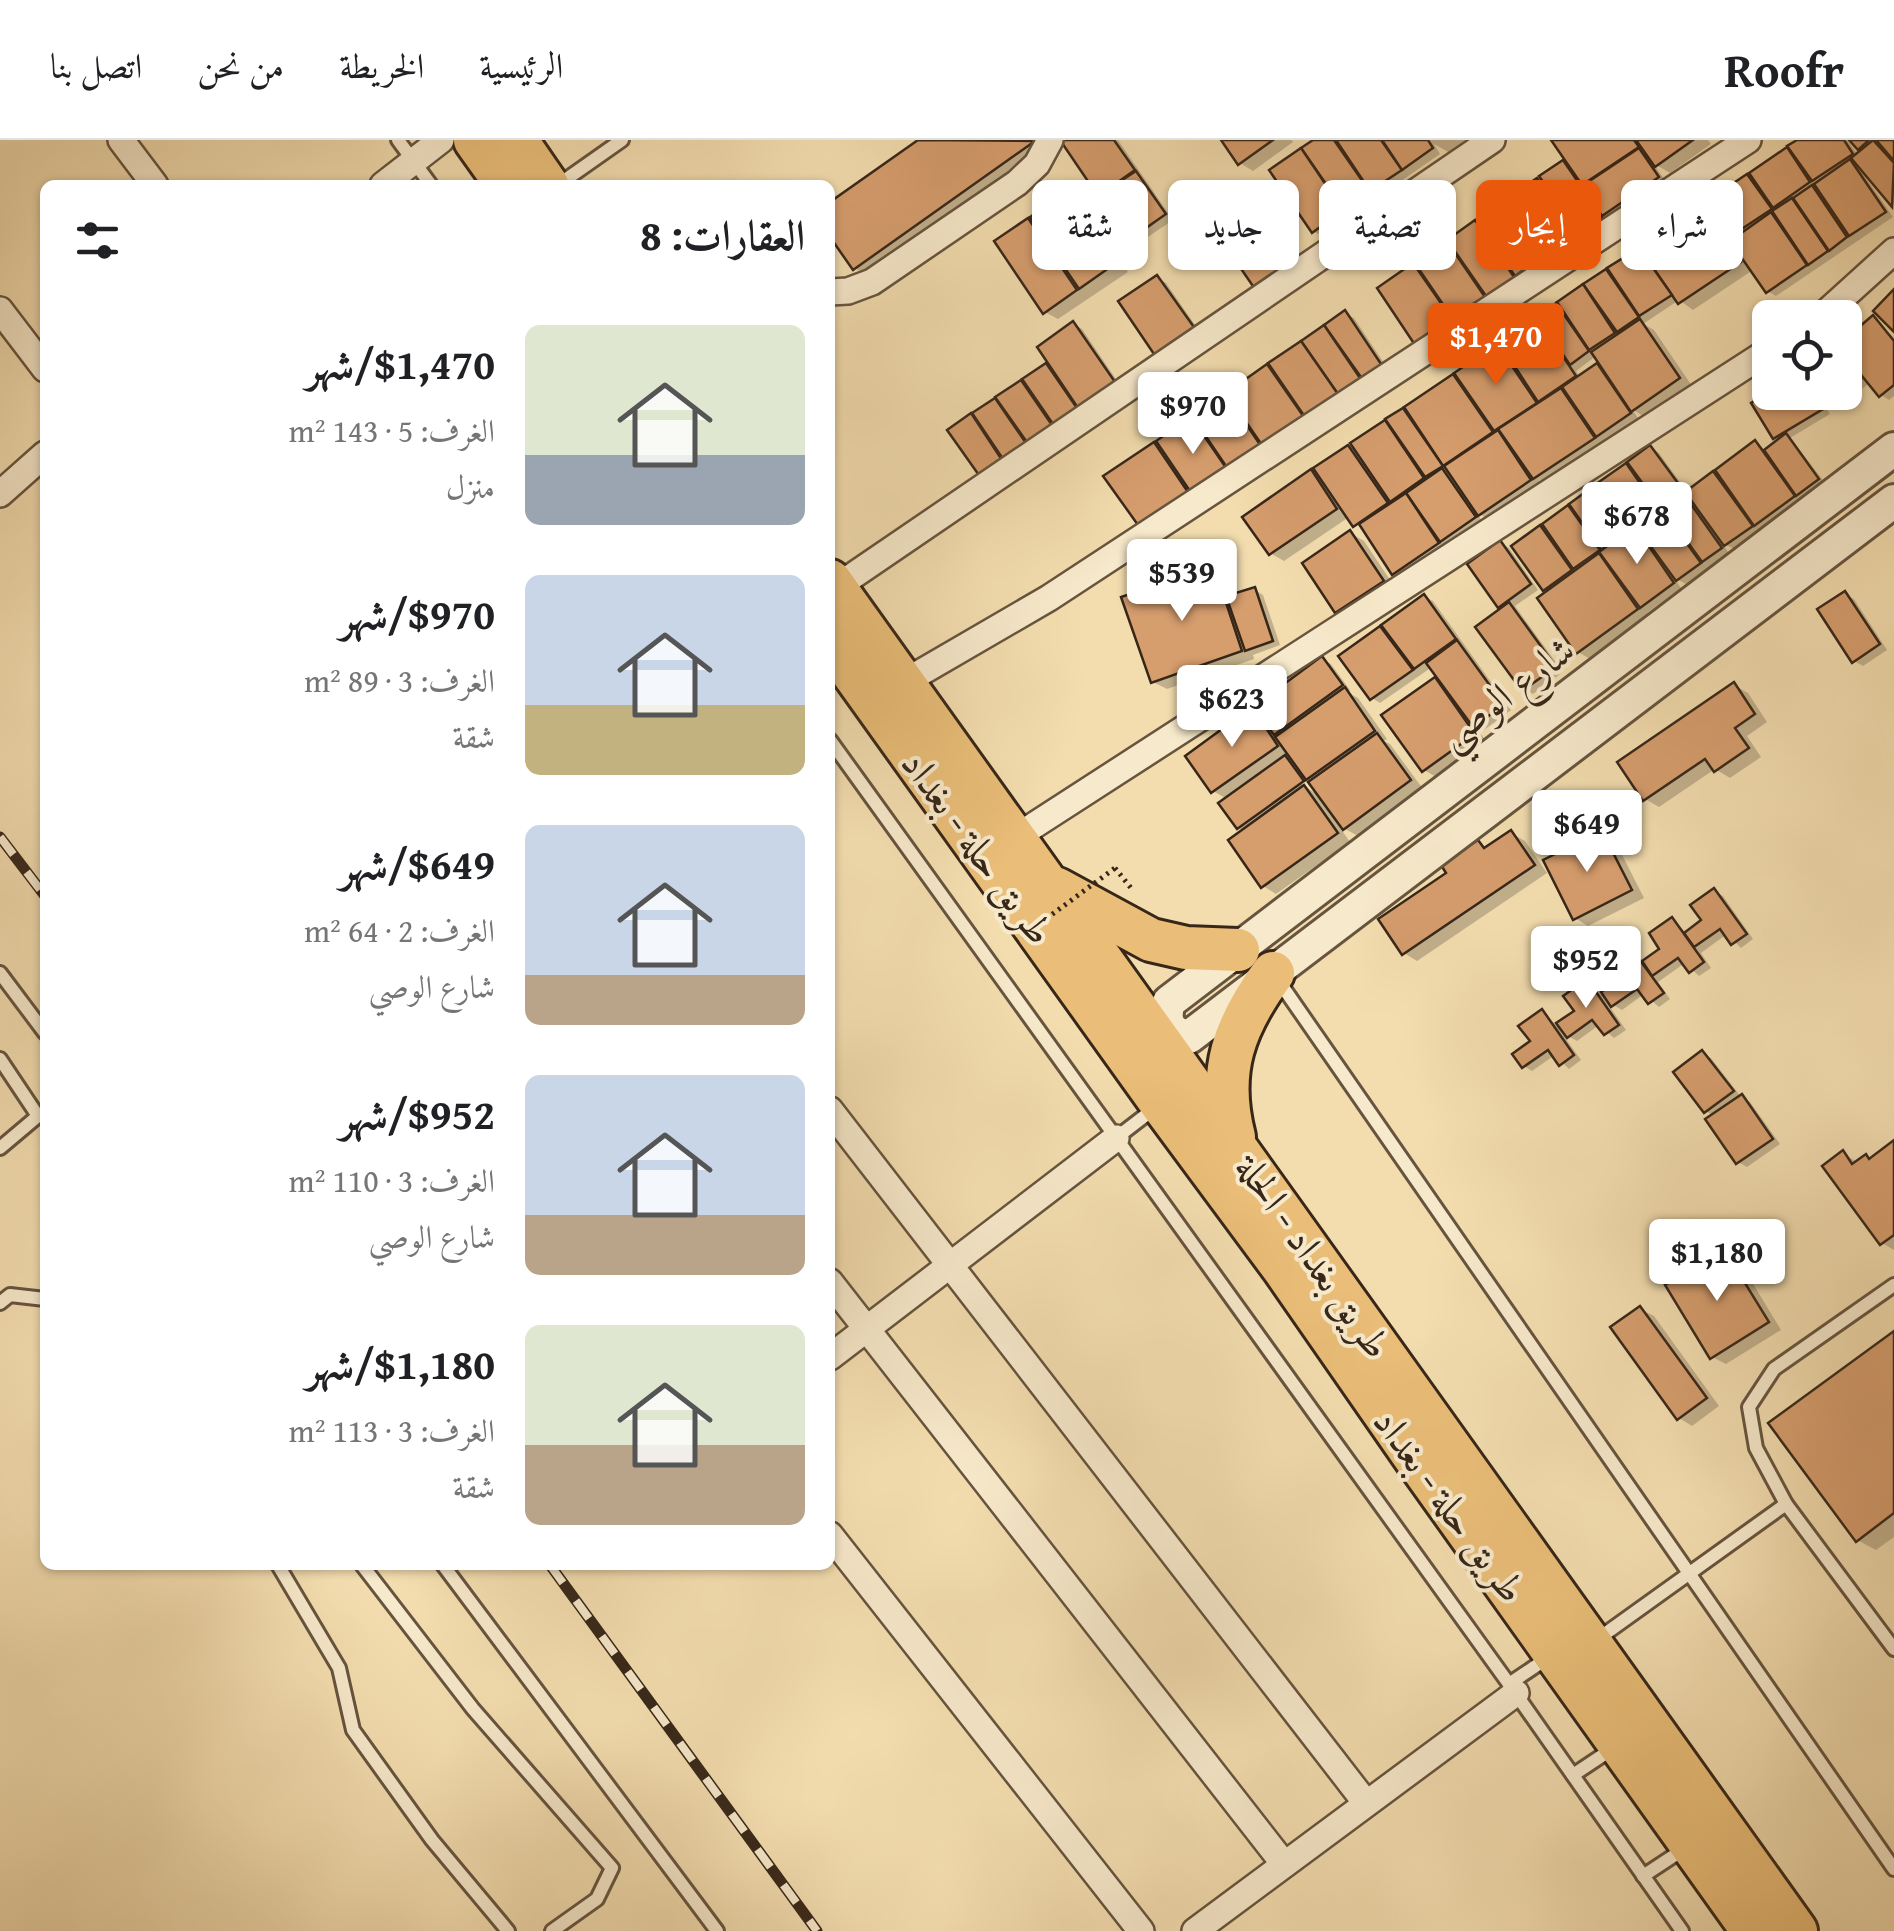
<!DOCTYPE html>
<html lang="ar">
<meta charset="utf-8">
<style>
:root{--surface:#fff;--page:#f6f6f6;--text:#202124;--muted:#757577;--line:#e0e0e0;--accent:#ea580c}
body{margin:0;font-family:"Gentium Book Plus",Amiri,serif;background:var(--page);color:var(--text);direction:rtl;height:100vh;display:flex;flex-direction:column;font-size:38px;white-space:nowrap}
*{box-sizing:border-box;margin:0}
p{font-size:32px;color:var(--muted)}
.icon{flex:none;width:55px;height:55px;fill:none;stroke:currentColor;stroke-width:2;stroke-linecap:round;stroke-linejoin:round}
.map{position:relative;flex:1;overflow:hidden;direction:ltr}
.sheet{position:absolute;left:40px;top:40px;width:795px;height:1390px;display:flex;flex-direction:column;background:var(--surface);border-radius:15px;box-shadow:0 2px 8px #0004;direction:rtl}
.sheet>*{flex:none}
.banner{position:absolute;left:865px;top:40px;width:878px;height:90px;direction:rtl;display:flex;gap:20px}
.buttons{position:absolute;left:1752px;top:160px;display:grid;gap:20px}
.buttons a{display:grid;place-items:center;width:110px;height:110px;border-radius:15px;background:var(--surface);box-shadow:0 2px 8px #0004;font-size:50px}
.price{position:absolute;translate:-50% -85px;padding:0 22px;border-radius:10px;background:#fff;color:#222;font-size:32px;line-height:65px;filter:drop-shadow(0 2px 5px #0008)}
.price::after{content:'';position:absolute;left:50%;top:60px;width:30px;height:22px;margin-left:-15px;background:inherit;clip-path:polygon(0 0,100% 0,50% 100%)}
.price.active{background:var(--accent);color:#fff}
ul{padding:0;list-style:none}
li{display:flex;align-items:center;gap:30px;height:250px;padding:0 30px}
li span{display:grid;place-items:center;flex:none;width:280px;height:200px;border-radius:15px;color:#555}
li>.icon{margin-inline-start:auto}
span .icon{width:120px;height:120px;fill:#fffc;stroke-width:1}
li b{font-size:42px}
h2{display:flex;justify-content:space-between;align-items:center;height:120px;padding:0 30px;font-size:42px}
.pill{padding:0 35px;border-radius:15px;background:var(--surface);box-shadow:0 2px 8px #0004;font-size:35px;line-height:90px}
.pill.active{background:var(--accent);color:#fff}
header{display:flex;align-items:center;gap:60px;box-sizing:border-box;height:140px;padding:0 50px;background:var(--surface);border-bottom:2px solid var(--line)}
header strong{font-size:48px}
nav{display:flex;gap:55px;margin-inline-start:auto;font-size:35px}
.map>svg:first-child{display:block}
.shadow{fill:#0003;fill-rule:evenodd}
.building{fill:#d69d6d;stroke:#372719;stroke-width:2.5}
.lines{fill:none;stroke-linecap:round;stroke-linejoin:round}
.service-casing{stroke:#66543e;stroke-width:18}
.minor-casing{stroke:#66543e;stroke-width:30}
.tertiary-casing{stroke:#66543e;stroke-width:38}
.primary-casing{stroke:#372719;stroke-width:48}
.path{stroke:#372719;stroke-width:5;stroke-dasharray:2.5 5;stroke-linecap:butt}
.service{stroke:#f7e9cb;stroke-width:12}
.minor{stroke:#f7e9cb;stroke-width:25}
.tertiary{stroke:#f7e9cb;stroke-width:32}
.primary{stroke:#eabe78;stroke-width:42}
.rail-casing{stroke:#372719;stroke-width:11}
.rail{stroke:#f7e9cb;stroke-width:8;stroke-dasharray:22;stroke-linecap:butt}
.path-bridge{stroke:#372719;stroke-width:5;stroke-dasharray:2.5 5;stroke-linecap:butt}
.labels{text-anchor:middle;stroke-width:8;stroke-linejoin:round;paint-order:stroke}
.street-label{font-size:40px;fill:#372719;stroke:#f7e9cb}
</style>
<header>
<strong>Roofr</strong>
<nav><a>الرئيسية</a><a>الخريطة</a><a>من نحن</a><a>اتصل بنا</a></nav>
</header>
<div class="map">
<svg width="1894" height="1791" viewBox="0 0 1894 1791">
<rect width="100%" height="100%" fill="#f3ddaf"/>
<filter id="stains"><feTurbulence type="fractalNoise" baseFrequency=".002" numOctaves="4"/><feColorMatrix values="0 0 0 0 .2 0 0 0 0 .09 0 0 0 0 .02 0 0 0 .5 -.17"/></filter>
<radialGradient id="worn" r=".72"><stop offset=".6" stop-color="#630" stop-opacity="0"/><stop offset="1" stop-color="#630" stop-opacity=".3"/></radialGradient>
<g class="shadow">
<polygon points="923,0 1037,0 1042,7 863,133 855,128 830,93 830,65"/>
<polygon points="1064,0 1118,0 1173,80 1139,103 1131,98"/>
<polygon points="1224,0 1292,0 1293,2 1253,31 1240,23"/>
<polygon points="1317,0 1470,0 1450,13 1434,4 1440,14 1322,96 1313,91 1272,31"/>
<polygon points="1554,0 1708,0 1711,4 1670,33 1653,23 1666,42 1425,208 1380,149 1564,23 1574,29"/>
<path d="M1802,0H1847L1858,15L1862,12L1852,0H1866L1863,2L1867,7L1876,0H1894V65L1869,35L1866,38L1893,77L1776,156L1767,151L1753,130L1693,170L1679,160L1643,184L1654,190L1692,246L1646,278L1632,269L1638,278L1604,302L1607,306L1548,345L1539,339L1543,348L1493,382L1476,372L1483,383L1403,438L1394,433L1363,390L1349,377L1284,421L1270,413L1311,332L1323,339L1316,329L1403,271L1413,277L1407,268L1497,207L1509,214L1502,203L1639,111L1649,117L1703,67L1715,74L1747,37L1760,44L1753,33ZM1596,216L1604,230L1597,226L1580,237L1576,231Z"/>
<polygon points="1241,53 1254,60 1303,133 1270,155"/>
<polygon points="1067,55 1081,63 1128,132 1058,179 1045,172 1028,81 1040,88"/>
<polygon points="1157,138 1166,143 1202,195 1166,220"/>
<polygon points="1345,173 1354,178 1390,232 1158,398 1155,305 1167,312 1160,301 1225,256 1235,262 1268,226 1278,233 1272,224"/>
<polygon points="1873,178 1894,198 1894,256 1889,260 1881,255 1871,242 1836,268 1820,258 1830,274 1790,298 1826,344 1734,409 1721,402 1729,413 1686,444 1673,437 1681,448 1647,473 1650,477 1592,520 1578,512 1550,451 1545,449 1540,388 1553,396 1545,384 1651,308 1659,313 1688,353 1756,303 1766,311 1780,301 1775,297 1774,252 1845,252 1845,200"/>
<polygon points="1074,184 1082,189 1122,248 991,341 951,291 1051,223"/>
<polygon points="1350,393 1364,401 1396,449 1351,479 1337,471"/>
<polygon points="1500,403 1509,408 1538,450 1515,466 1563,532 1533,554 1524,549 1502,470 1471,424"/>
<polygon points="1213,429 1227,436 1234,457 1255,450 1263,455 1280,505 1253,515 1254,519 1167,549 1153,542"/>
<polygon points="1845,454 1854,459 1887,510 1863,526 1854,521"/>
<polygon points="1425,457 1433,461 1511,570 1480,593 1487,602 1438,638 1424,630 1435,540 1446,547 1432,527 1380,563 1372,558 1342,517"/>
<path d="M1322,519L1331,524L1350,550L1347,552L1358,558L1387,599L1384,601L1390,604L1423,649L1358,696L1338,685L1350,702L1276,754L1263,746L1245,691L1239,688L1227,659L1213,651L1252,570L1263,577ZM1294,633L1312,642L1322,658L1292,637Z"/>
<polygon points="1734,545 1748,553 1767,582 1747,596 1761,617 1730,638 1715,629 1659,667 1645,659"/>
<polygon points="1511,693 1525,701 1547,733 1417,821 1404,813 1450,734 1478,703 1488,708"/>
<polygon points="1602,693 1615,701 1644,758 1588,786 1575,778"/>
<polygon points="1714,751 1723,756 1753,799 1741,808 1727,794 1701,813 1711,828 1699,836 1685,823 1658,842 1670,859 1659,867 1644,854 1622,870 1605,860 1626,890 1614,898 1599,885 1577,901 1561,892 1581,920 1569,929 1555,915 1532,931 1524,926 1542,872 1557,886 1578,872 1587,842 1601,855 1622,840 1631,811 1644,822 1663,809 1672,780 1687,793 1705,780"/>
<polygon points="1702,913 1711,918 1741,957 1750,962 1780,1004 1747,1027 1738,1022 1714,976 1706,971"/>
<polygon points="1894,1003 1894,1110 1882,1103 1843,1013 1858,1023 1871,1020"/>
<polygon points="1724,1112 1738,1119 1781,1190 1726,1224 1712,1217"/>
<polygon points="1640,1169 1654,1176 1719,1266 1692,1286 1679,1278"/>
<polygon points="1894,1194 1894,1397 1876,1410 1857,1400"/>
</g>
<g class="building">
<polygon points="918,0 1035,1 853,130 830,97 830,62"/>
<polygon points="1060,0 1114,0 1135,30 1098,56"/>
<polygon points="1221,0 1273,0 1238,25"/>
<polygon points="1313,0 1334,0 1370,52 1344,70 1301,8"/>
<polygon points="1336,0 1381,0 1402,30 1370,51"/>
<polygon points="1382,0 1428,0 1433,8 1402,30"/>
<polygon points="1551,0 1634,0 1639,7 1582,45"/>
<polygon points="1636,0 1693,0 1655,27"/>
<polygon points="1797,0 1844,0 1853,14 1812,41 1787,6"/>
<polygon points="1849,0 1869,0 1858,10"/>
<polygon points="1873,0 1894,23 1892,67 1851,18"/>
<polygon points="1876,0 1894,0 1894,21"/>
<polygon points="1787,7 1810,42 1773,68 1749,33"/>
<polygon points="1301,8 1343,70 1312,93 1269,30"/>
<polygon points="1639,8 1659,37 1602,76 1582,46"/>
<polygon points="1850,19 1886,72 1849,96 1814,44"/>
<polygon points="1563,20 1602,77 1578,93 1539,36"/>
<polygon points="1136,31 1166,74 1129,100 1098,56"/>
<polygon points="1747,34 1772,69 1728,98 1704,63"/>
<polygon points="1537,38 1577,94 1555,108 1517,52"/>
<polygon points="1812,45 1847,97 1829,111 1793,58"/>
<polygon points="1241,50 1291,125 1255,149 1204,75"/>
<polygon points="1067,52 1116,123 1079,149 1030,77"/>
<polygon points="1516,52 1554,109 1515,136 1476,80"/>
<polygon points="1792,58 1828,111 1808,125 1772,71"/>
<polygon points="1702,64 1741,122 1678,164 1639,107"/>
<polygon points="1771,72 1807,125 1766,153 1730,101"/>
<polygon points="1028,78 1077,150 1043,174 994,101"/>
<polygon points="1475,80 1514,137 1486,156 1447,100"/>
<polygon points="1446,100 1485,157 1453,179 1414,122"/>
<polygon points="1639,108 1672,155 1639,176 1607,128"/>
<polygon points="1413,123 1452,179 1415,205 1377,148"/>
<polygon points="1606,129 1639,177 1617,192 1583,144"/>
<polygon points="1157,135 1196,190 1156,217 1118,161"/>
<polygon points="1583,144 1615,193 1589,210 1557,162"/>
<polygon points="1894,149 1894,192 1873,171"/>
<polygon points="1556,163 1589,211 1570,225 1537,176"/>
<polygon points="1345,170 1383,227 1363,240 1324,185"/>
<polygon points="1873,175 1894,201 1894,245 1879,257 1845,215 1845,199"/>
<polygon points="1537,177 1576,236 1538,262 1499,202"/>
<polygon points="1640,179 1680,238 1631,272 1591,212"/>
<polygon points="1073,181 1115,242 1078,268 1037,207"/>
<polygon points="1324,185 1362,241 1340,257 1301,201"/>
<polygon points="1301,201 1340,257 1307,280 1268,223"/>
<polygon points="1497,204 1537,263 1494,291 1454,233"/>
<polygon points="1845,218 1861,239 1845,251"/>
<polygon points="1046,223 1079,271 1055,287 1022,239"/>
<polygon points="1597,223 1631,273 1596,297 1562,247"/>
<polygon points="1267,224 1306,280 1264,308 1226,253"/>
<polygon points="1453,234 1493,292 1443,326 1404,267"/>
<polygon points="1021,240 1054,288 1029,305 995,257"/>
<polygon points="1561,248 1595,298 1533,339 1498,289"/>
<polygon points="1770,252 1813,252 1823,269 1773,299 1751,263"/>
<polygon points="1817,252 1843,252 1826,265"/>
<polygon points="1225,253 1263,309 1230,332 1192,276"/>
<polygon points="995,258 1028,306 1005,322 972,273"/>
<polygon points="1403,268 1443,326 1425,337 1385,279"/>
<polygon points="971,273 1004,323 981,338 947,290"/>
<polygon points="1191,277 1229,332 1194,357 1156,301"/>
<polygon points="1385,280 1424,338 1390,362 1350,303"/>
<polygon points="1498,290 1531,340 1478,376 1444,326"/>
<polygon points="1786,293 1819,339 1796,356 1764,310"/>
<polygon points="1755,300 1795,356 1754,386 1715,330"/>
<polygon points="1154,302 1192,358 1143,392 1103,336"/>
<polygon points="1348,305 1388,363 1353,387 1313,328"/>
<polygon points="1650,305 1683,350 1660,367 1627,322"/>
<polygon points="1626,323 1658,369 1629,389 1596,344"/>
<polygon points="1442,328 1476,377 1440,402 1406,353"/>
<polygon points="1311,329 1337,369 1269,415 1242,377"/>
<polygon points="1713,331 1753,386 1724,406 1685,352"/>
<polygon points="1595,345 1628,390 1601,410 1569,364"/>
<polygon points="1406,353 1439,403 1392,435 1359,384"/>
<polygon points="1683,353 1722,408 1702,422 1663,368"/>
<polygon points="1568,365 1600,410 1573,429 1542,384"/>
<polygon points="1662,369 1701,423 1676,441 1636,386"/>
<polygon points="1540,385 1572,430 1543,451 1511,406"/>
<polygon points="1635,386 1674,443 1640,468 1599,412"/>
<polygon points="1350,390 1384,441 1335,473 1302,423"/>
<polygon points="1500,400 1531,444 1498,468 1467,424"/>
<polygon points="1599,413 1638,469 1576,514 1537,458"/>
<polygon points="1214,426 1242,511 1151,543 1121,457"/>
<polygon points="1255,447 1273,501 1245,511 1226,456"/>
<polygon points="1845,451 1880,504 1852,523 1817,469"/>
<polygon points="1424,454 1456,499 1414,529 1381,485"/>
<polygon points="1509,462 1556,527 1522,551 1475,487"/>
<polygon points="1380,486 1413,530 1370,560 1338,516"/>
<polygon points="1457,500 1504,565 1473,587 1426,523"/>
<polygon points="1322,516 1343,545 1274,595 1253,567"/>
<polygon points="1435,537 1475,594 1422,632 1381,575"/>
<polygon points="1734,542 1755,574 1735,588 1749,608 1714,632 1705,619 1643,661 1617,622"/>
<polygon points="1345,547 1375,591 1306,640 1275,597"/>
<polygon points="1252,567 1278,606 1211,653 1185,616"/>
<polygon points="1377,593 1411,640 1343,690 1308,642"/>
<polygon points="1285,615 1304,641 1237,689 1218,663"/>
<polygon points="1304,645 1338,693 1261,748 1228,700"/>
<polygon points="1511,690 1535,725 1402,815 1378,779 1446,733 1441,725 1478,700 1484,708"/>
<polygon points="1602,691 1632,750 1573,780 1543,720"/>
<polygon points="1714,748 1747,794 1731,805 1720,789 1694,807 1684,793 1701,780 1690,765"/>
<polygon points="1672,777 1704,822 1689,833 1678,818 1652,836 1642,821 1659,809 1649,793"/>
<polygon points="1631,808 1664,853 1648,864 1637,849 1611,867 1601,852 1619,840 1608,824"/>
<polygon points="1587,839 1619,885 1604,895 1592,880 1567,898 1556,883 1574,871 1563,856"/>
<polygon points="1542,869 1574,915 1559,926 1548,910 1522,928 1512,914 1530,901 1518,886"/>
<polygon points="1702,910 1734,951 1704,973 1673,932"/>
<polygon points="1742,954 1773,999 1736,1024 1705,979"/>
<polygon points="1894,1000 1894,1095 1880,1105 1822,1026 1843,1010 1852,1024 1866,1014 1869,1019"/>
<polygon points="1724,1109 1769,1182 1710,1219 1665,1145"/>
<polygon points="1640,1166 1707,1258 1677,1280 1610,1187"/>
<polygon points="1894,1191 1894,1373 1856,1402 1768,1283"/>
</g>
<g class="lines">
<g class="service-casing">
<g id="service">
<polyline points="398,0 431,45"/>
<polyline points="558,45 622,0"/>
<polyline points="830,600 1509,1544 1682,1791"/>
<polyline points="0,833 45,893"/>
<polyline points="1278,840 1894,1729"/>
<polyline points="0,919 38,976 0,1008"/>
<polyline points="1116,998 1155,968"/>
<polyline points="0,1163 10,1155 45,1159"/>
<polyline points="1786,1364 1756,1308 1749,1267 1774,1229 1894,1145"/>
<polyline points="278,1425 339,1528 353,1590 432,1700 508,1791"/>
<polyline points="362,1425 473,1569 612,1728 597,1759 552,1791"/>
<polyline points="443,1425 717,1791"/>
<polyline points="1595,1501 1786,1364 1894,1509"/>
<polyline points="1509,1544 1549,1517"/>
<polyline points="1573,1635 1612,1609"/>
<polyline points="1643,1736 1687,1707"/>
</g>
</g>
<g class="minor-casing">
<g id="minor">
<polyline points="121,0 155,45"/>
<polyline points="383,45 441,0"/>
<polyline points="830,152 848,151 872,142 1017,43 1037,24 1050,0"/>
<polyline points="0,170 45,229"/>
<polyline points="1820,178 1894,111"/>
<polyline points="0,354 45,314"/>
<polyline points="835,448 1492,0"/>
<polyline points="901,544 1049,458 1748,0"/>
<polyline points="1013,699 1770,210"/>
<polyline points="830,970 1366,1663"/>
<polyline points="830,1142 1284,1724"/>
<polyline points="830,1217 1116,998"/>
<polyline points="830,1395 1141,1791"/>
<polyline points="1195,1791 1516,1553"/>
</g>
</g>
<g class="tertiary-casing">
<path id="tertiary" d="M1894,309L1169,862C1163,882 1169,893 1189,897L1894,361"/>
</g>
<g class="primary-casing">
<g id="primary">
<polyline points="475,0 507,45"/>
<polyline points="516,0 547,45"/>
<polyline points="830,441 1796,1791"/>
<polyline points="830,501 1161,963 1284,1129 1416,1319 1753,1791"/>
<polyline points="1057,749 1151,800 1186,808 1238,810"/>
<path d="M1234,997C1217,931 1234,886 1273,833"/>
</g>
</g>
<polyline class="path" points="1115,728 1131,748"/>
<use href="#service" class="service"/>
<use href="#minor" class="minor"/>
<use href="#tertiary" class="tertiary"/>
<use href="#primary" class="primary"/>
<g class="rail-casing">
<g id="rail">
<polyline points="0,697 45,756"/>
<polyline points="550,1425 817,1791"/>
</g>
</g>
<use href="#rail" class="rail"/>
<polyline class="path-bridge" points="1016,801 1115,728"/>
</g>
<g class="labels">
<g class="street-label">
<text transform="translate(1506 552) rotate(-37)" y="14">شارع الوصي</text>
<text transform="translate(978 707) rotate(54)" y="14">طريق حلة - بغداد</text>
<text transform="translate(1314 1116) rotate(55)" y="14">طريق بغداد - الحلة</text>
<text transform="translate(1450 1365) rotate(54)" y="14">طريق حلة - بغداد</text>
</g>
</g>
<rect width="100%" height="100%" filter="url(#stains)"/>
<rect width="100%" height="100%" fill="url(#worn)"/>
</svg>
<div class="buttons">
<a><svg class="icon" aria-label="locate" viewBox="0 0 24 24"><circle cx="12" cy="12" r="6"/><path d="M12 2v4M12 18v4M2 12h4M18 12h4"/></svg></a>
</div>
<b class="price active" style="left:1496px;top:248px">$1,470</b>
<b class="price" style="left:1193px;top:317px">$970</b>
<b class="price" style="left:1637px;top:427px">$678</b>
<b class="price" style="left:1182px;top:484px">$539</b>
<b class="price" style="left:1232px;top:610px">$623</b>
<b class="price" style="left:1587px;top:735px">$649</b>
<b class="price" style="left:1586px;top:871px">$952</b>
<b class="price" style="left:1717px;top:1164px">$1,180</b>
<div class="banner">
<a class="pill">شراء</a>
<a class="pill active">إيجار</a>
<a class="pill">تصفية</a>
<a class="pill">جديد</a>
<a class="pill">شقة</a>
</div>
<section class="sheet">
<h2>العقارات: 8<svg class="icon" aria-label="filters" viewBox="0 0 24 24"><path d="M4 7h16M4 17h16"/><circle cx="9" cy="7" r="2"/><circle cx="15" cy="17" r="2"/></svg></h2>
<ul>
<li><span style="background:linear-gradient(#dfe7d0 65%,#9aa5b1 0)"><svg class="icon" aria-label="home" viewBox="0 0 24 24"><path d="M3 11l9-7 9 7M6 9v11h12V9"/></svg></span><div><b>$1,470/شهر</b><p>الغرف: 5 · 143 m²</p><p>منزل</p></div></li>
<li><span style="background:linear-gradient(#c9d6e8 65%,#c2b280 0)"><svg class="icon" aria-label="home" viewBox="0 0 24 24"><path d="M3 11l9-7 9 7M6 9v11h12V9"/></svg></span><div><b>$970/شهر</b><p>الغرف: 3 · 89 m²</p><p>شقة</p></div></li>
<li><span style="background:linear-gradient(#c9d6e8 75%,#b9a48a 0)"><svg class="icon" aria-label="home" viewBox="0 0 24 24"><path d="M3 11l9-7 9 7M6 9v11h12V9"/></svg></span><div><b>$649/شهر</b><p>الغرف: 2 · 64 m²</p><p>شارع الوصي</p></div></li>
<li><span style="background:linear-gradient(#c9d6e8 70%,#b9a48a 0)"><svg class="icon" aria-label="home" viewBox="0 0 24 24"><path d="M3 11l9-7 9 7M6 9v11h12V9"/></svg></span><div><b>$952/شهر</b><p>الغرف: 3 · 110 m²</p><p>شارع الوصي</p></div></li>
<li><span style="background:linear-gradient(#dfe7d0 60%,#b9a48a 0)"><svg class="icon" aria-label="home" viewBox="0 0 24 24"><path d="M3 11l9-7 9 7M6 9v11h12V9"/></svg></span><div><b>$1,180/شهر</b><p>الغرف: 3 · 113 m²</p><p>شقة</p></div></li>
</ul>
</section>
</div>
